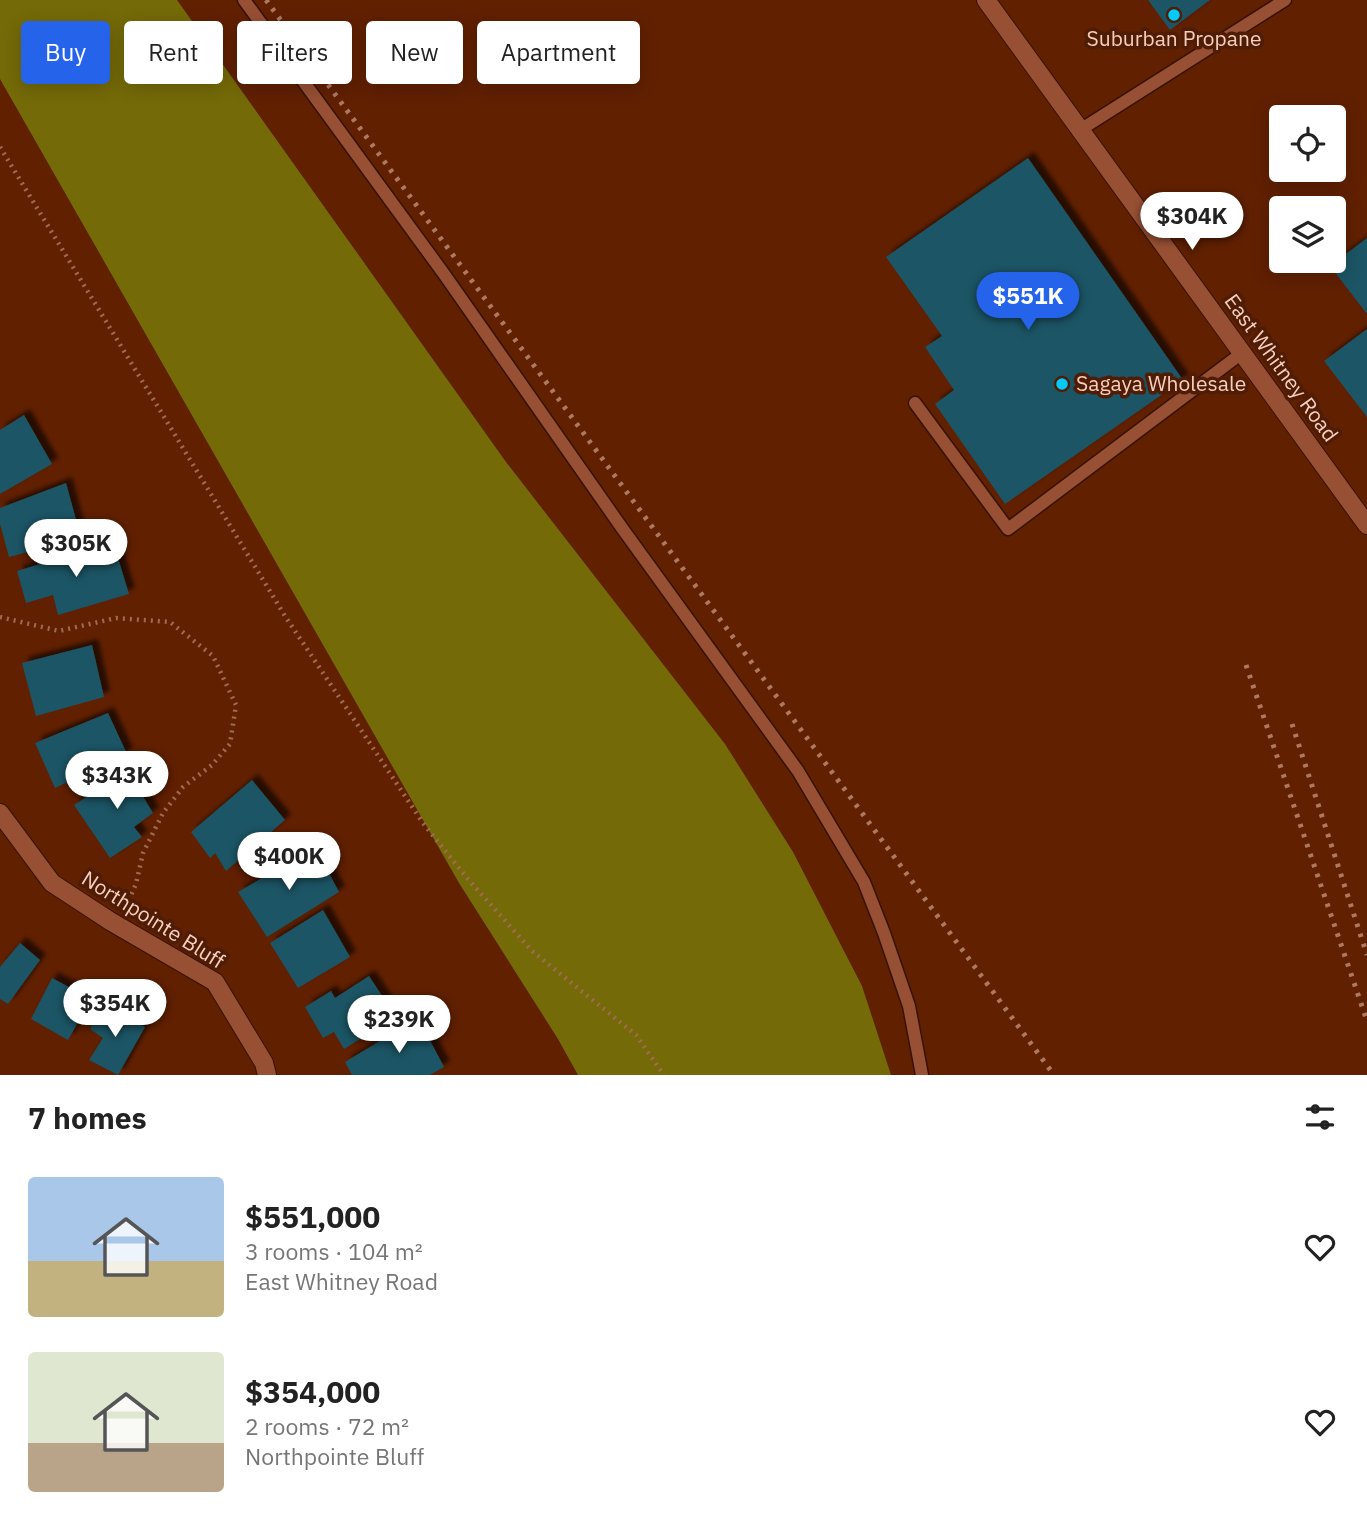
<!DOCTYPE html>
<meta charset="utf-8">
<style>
:root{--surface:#fff;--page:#f6f6f6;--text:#222;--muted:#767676;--accent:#2563eb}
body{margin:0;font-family:"IBM Plex Sans",sans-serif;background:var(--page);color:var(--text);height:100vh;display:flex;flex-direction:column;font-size:26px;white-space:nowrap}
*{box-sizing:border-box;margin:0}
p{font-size:23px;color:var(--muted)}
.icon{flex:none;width:38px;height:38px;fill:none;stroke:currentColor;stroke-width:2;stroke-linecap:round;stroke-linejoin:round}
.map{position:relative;height:1075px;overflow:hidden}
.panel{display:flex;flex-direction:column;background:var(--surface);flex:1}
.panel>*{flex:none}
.banner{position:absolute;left:21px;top:21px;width:700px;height:63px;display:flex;gap:14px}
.tools{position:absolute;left:1269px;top:105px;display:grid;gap:14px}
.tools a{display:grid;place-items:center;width:77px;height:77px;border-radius:7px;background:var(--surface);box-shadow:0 4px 18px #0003;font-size:35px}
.price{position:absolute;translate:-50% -60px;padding:0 16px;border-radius:24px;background:#fff;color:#222;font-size:23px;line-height:46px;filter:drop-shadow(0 2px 4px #0008)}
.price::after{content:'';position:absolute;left:50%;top:42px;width:21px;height:16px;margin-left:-10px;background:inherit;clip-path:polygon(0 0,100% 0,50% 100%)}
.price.selected{background:var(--accent);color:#fff}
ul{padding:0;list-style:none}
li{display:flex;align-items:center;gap:21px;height:175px;padding:0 28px}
li span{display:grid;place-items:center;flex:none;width:196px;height:140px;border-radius:7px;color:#555}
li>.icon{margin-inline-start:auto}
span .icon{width:84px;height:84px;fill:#fffc;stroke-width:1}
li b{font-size:30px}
h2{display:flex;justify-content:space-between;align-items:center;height:84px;padding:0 28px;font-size:30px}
.pill{padding:0 24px;border-radius:7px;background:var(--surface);box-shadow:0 4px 18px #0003;font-size:24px;line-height:63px}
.pill.selected{background:var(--accent);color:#fff}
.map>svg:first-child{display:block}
.forest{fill:#756a08}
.building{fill:#1c5465;filter:url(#shadow)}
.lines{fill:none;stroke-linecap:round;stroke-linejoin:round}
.lane-casing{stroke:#371305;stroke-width:15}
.street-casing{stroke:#371305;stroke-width:20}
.path{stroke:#a16b51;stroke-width:4.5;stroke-dasharray:2 5;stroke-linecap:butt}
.lane{stroke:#975034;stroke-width:12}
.street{stroke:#975034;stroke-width:18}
.rail{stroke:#ae7961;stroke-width:5;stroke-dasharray:3.5 7;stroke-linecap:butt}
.poi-dot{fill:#03cbf9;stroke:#4f1c06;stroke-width:2.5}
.labels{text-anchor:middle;stroke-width:7;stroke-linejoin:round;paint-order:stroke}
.poi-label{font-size:21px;fill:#f8cfbf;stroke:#4f1c06}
.street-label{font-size:21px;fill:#f8cfbf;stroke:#4f1c06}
</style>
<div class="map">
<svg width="1367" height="1075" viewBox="0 0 1367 1075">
<defs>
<filter id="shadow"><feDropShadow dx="6" dy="-6" stdDeviation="2" flood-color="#0009"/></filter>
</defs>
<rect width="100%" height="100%" fill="#612000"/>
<polygon class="forest" points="0,0 177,0 506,462 725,744 793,852 862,986 891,1075 578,1075 558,1039 459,883 0,79"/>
<g class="building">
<polygon points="1148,0 1210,0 1170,30"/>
<polygon points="1028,158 1183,380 1005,504 935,404 954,390 925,347 942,336 886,257"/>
<polygon points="1367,238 1367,314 1330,266"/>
<polygon points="1367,329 1367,417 1324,361"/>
<polygon points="24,415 52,464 0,494 0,430"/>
<polygon points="66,483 81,538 9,557 0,524 0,508"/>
<polygon points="113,542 129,594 58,615 53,595 26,603 17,571"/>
<polygon points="92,645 104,697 36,716 22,663"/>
<polygon points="108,713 127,754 55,788 35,743"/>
<polygon points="137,765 151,787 141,793 153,813 134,827 142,837 110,858 74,805"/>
<polygon points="252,780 285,820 226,871 215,853 210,858 191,832"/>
<polygon points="315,847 339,892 267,937 238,892"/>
<polygon points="323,910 350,957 298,988 270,943"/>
<polygon points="20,943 40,960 8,1004 0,999 0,967"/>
<polygon points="369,976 396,1017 344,1049 334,1032 323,1038 305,1007 331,991 335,998"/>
<polygon points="52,978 91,999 68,1040 31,1019"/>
<polygon points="104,1003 145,1027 118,1075 89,1060 103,1038 90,1029"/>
<polygon points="418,1018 444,1067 430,1075 352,1075 345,1062"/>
</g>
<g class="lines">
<g class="lane-casing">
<g id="lane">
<polyline points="244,0 444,274 622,528 798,771 864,882 884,933 909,1006 922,1075"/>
<polyline points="1080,130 1285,0"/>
<polyline points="915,403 1008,529 1242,353"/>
</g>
</g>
<g class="street-casing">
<g id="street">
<polyline points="986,0 1367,525"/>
<polyline points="0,813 52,883 110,921 215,982 264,1063 267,1075"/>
</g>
</g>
<g class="path">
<polyline points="0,147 285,616 423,823 467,878 532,951 636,1035 664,1075"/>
<polyline points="0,617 59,631 116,618 170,622 213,656 236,705 230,744 212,765 183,787 163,813 143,853 136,884 125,908"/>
</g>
<use href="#lane" class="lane"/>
<use href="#street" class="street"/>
<g class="rail">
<polyline points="266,0 1054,1075"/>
<polyline points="1246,665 1367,1021"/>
<polyline points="1292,724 1367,955"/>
</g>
</g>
<g class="poi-dot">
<circle cx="1174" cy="15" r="7"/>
<circle cx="1062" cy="384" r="7"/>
</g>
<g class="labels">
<g class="poi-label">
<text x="1174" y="46">Suburban Propane</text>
<text x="1076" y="391" text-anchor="start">Sagaya Wholesale</text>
</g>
<g class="street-label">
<text transform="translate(1281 368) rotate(54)" y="7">East Whitney Road</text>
<text transform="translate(153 920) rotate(32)" y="7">Northpointe Bluff</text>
</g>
</g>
</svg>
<div class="tools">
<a><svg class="icon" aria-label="locate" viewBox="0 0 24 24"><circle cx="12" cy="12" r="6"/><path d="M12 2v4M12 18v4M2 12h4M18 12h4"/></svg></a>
<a><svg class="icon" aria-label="layers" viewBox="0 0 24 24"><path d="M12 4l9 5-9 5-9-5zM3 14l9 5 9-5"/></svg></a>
</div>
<b class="price" style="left:1192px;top:252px">$304K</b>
<b class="price selected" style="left:1028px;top:332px">$551K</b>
<b class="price" style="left:76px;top:579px">$305K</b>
<b class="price" style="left:117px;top:811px">$343K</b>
<b class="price" style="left:289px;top:892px">$400K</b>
<b class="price" style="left:115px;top:1039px">$354K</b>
<b class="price" style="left:399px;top:1055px">$239K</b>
<div class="banner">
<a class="pill selected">Buy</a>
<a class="pill">Rent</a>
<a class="pill">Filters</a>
<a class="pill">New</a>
<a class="pill">Apartment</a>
</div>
</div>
<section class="panel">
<h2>7 homes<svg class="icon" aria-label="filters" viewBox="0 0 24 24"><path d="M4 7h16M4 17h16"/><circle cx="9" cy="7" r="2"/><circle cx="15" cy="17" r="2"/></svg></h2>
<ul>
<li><span style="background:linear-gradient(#a9c7e8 60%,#c2b280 0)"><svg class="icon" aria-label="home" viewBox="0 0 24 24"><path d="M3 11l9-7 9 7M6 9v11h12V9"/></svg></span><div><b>$551,000</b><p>3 rooms · 104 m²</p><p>East Whitney Road</p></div><svg class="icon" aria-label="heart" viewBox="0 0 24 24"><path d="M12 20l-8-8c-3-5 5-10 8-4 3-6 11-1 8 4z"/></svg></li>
<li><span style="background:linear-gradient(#dfe7d0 65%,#b9a48a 0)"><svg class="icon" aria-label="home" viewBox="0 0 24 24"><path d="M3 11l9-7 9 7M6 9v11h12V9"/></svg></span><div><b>$354,000</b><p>2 rooms · 72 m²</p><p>Northpointe Bluff</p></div><svg class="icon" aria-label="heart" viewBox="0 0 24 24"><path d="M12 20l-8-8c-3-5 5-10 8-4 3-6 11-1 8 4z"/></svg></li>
</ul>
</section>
